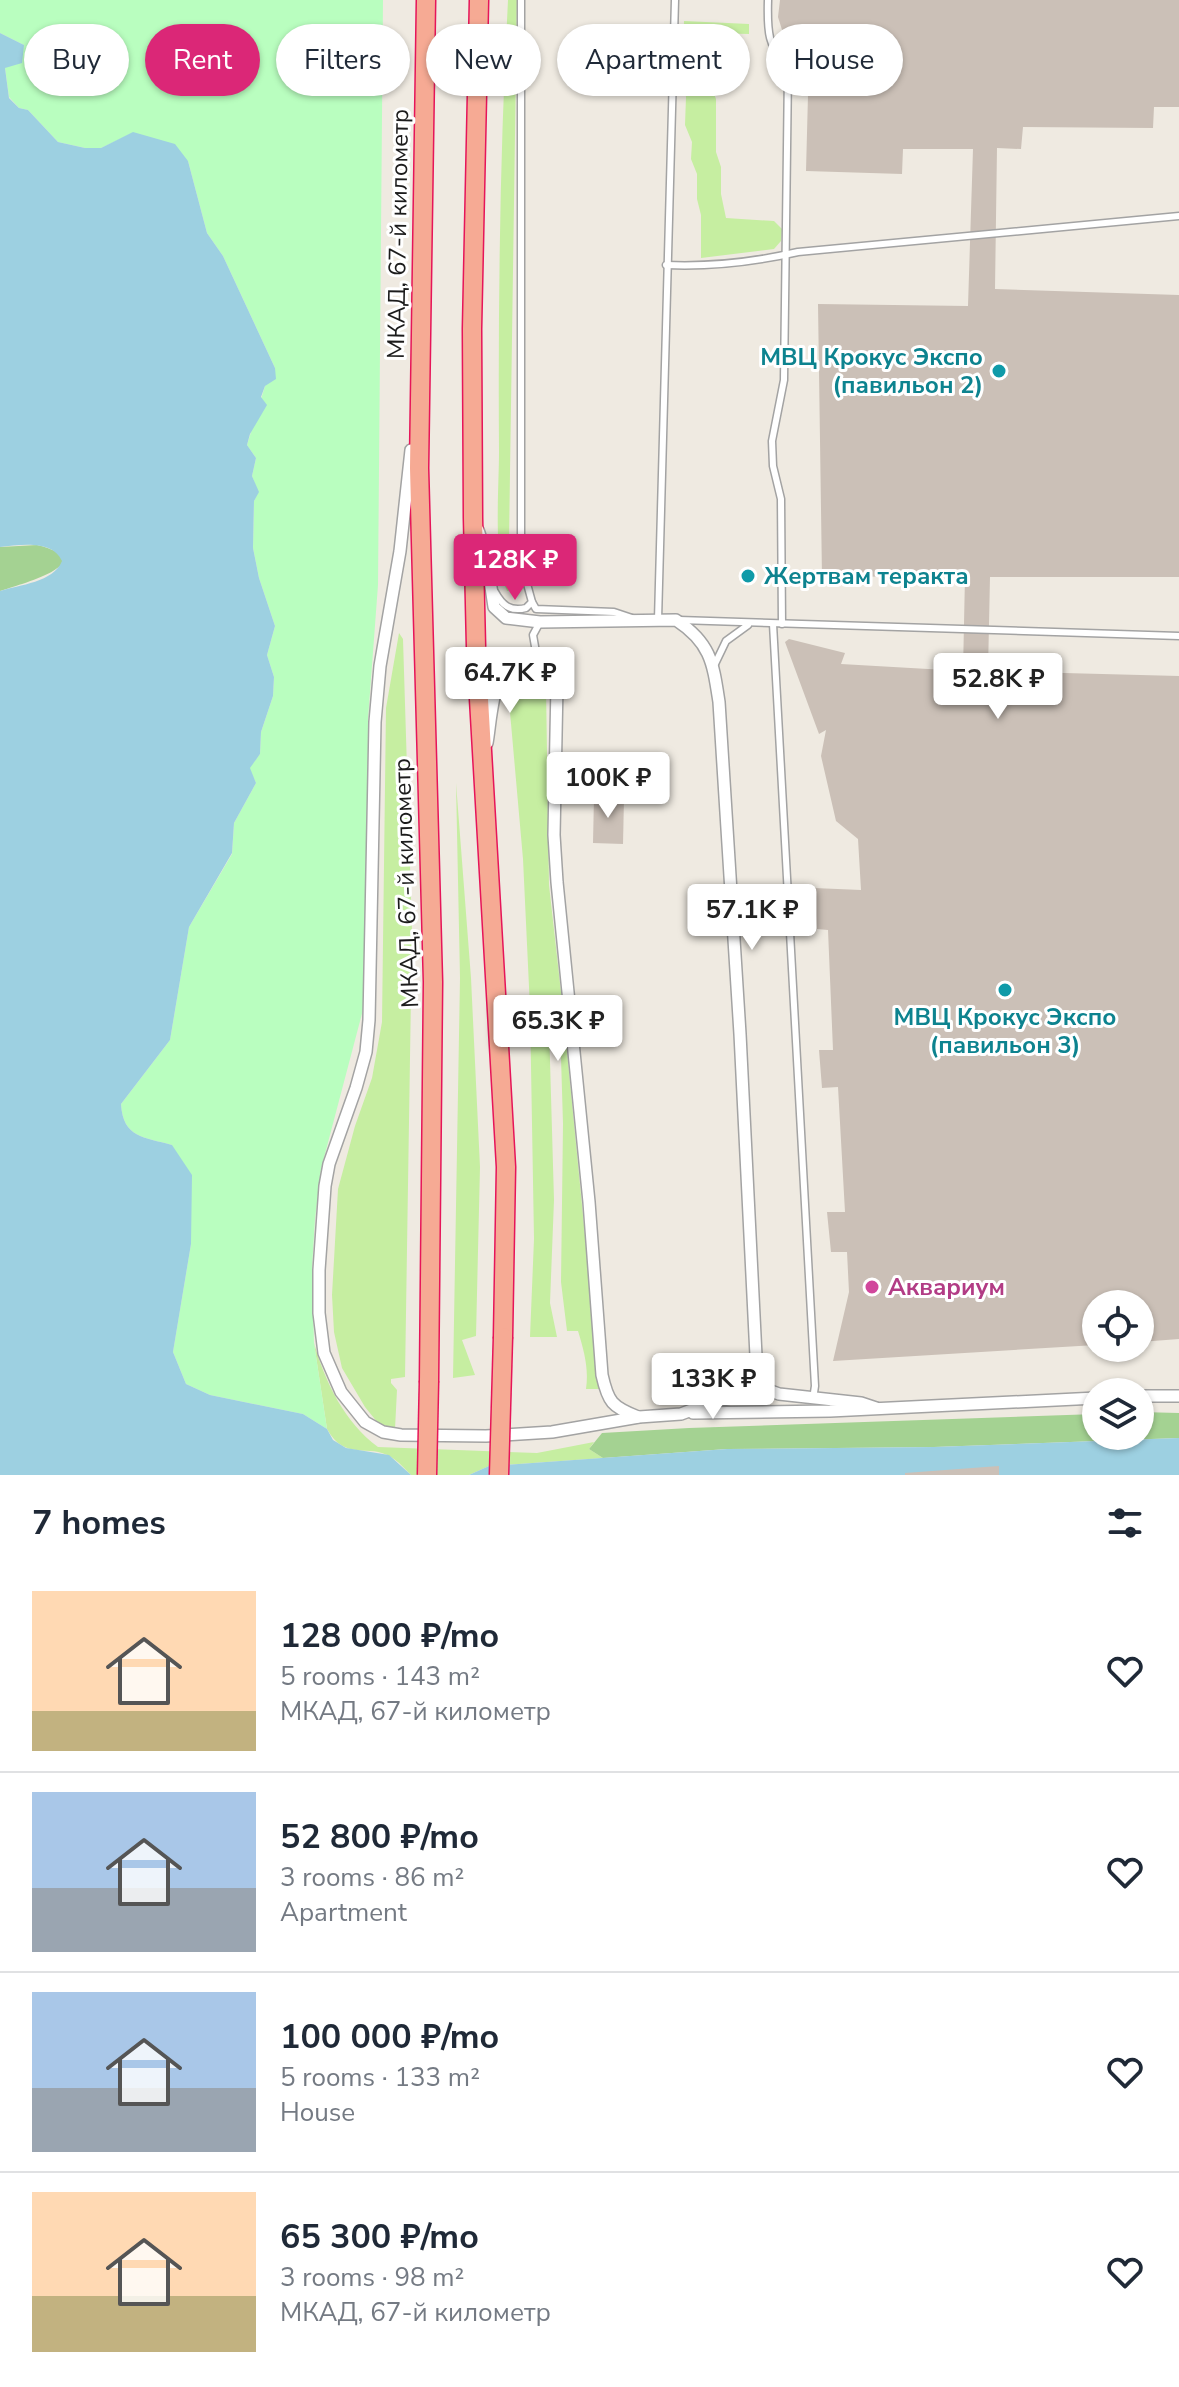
<!DOCTYPE html>
<meta charset="utf-8">
<style>
:root{--surface:#fff;--page:#f6f6f7;--text:#1f2937;--muted:#747a83;--line:#e0e1e3;--accent:#db2777}
body{margin:0;font-family:"Nunito Sans",sans-serif;background:var(--page);color:var(--text);height:100vh;display:flex;flex-direction:column;font-size:30px;white-space:nowrap}
*{box-sizing:border-box;margin:0}
p{font-size:26px;color:var(--muted)}
.icon{flex:none;width:44px;height:44px;fill:none;stroke:currentColor;stroke-width:2;stroke-linecap:round;stroke-linejoin:round}
.map{position:relative;height:1475px;overflow:hidden}
.details{display:flex;flex-direction:column;background:var(--surface);flex:1}
.details>*{flex:none}
.hud{position:absolute;left:24px;top:24px;width:1132px;height:72px;display:flex;gap:16px}
.fabs{position:absolute;left:1082px;top:1290px;display:grid;gap:16px}
.fabs a{display:grid;place-items:center;width:72px;height:72px;border-radius:50%;background:var(--surface);box-shadow:0 2px 6px #0004;font-size:40px}
.price{position:absolute;translate:-50% -68px;padding:0 18px;border-radius:8px;background:#fff;color:#222;font-size:26px;line-height:52px;filter:drop-shadow(0 2px 4px #0008)}
.price::after{content:'';position:absolute;left:50%;top:48px;width:24px;height:18px;margin-left:-12px;background:inherit;clip-path:polygon(0 0,100% 0,50% 100%)}
.price.active{background:var(--accent);color:#fff}
ul{padding:0;list-style:none}
li{display:flex;align-items:center;gap:24px;height:200px;padding:0 32px}
li+li{border-top:2px solid var(--line)}
li span{display:grid;place-items:center;flex:none;width:224px;height:160px;border-radius:0px;color:#555}
li>.icon{margin-inline-start:auto}
span .icon{width:96px;height:96px;fill:#fffc;stroke-width:1}
li b{font-size:34px}
h2{display:flex;justify-content:space-between;align-items:center;height:96px;padding:0 32px;font-size:34px}
.chip{padding:0 28px;border-radius:36px;background:var(--surface);box-shadow:0 2px 6px #0004;font-size:28px;line-height:72px}
.chip.active{background:var(--accent);color:#fff}
.map>svg:first-child{display:block}
.grass{fill:#c6eea1}
.forest{fill:#a4d292}
.park{fill:#b9febf}
.water{fill:#9dd0e1}
.building{fill:#cbc0b7}
.lines{fill:none;stroke-linecap:round;stroke-linejoin:round}
.service-casing{stroke:#a3a3a3;stroke-width:9}
.minor-casing{stroke:#a3a3a3;stroke-width:14}
.trunk-casing{stroke:#e61559;stroke-width:21}
.service{stroke:#fff;stroke-width:6}
.minor{stroke:#fff;stroke-width:11}
.trunk{stroke:#f6aa94;stroke-width:18}
.trunk-bridge-casing{stroke:#e61559;stroke-width:21;stroke-linecap:butt}
.trunk-bridge{stroke:#f6aa94;stroke-width:18}
.culture-dot{fill:#0f9aa8;stroke:#fff;stroke-width:3}
.hotel-dot{fill:#d1479c;stroke:#fff;stroke-width:3}
.labels{text-anchor:middle;stroke-width:6;stroke-linejoin:round;paint-order:stroke}
.street-label{font-size:24px;fill:#1c1c1c;stroke:#fff}
.culture-label{font-size:24px;font-weight:bold;fill:#0d838f;stroke:#fff;text-anchor:end}
.hotel-label{font-size:24px;font-weight:bold;fill:#b23c85;stroke:#fff;text-anchor:start}
</style>
<div class="map">
<svg width="1179" height="1475" viewBox="0 0 1179 1475">
<rect width="100%" height="100%" fill="#efeae1"/>
<g class="grass">
<path d="M508,0H517L509,541L521,583L519,590L507,591C493,559 499,489 499,452C498,301 500,150 508,0Z"/>
<polygon points="684,21 749,24 749,34 712,33 710,83 716,99 716,152 721,167 721,194 726,218 774,221 782,229 781,241 774,249 701,258 701,215 697,199 697,174 691,159 692,142 685,125 686,97 682,83"/>
<polygon points="399,633 403,639 412,930 405,1377 391,1379 391,1383 397,1390 395,1429 378,1423 365,1407 342,1368 334,1332 332,1295 338,1189 355,1126 372,1078 382,1022 386,708"/>
<path d="M528,671L540,675L546,687L549,885L562,1001L549,1026L554,1200L550,1303L557,1337H530L534,1239L530,1008L523,859L509,701C510,687 514,676 528,671Z"/>
<polygon points="456,783 471,978 480,1167 476,1336 462,1340 475,1375 453,1378 460,978"/>
<path d="M564,1021L600,1389H586C589,1368 584,1351 578,1331H567L561,1282L563,1124L560,1024Z"/>
<path d="M314,1343C325,1382 345,1423 378,1447L537,1453L594,1442L589,1449L603,1458L489,1466L469,1475H411C405,1469 398,1461 391,1457C369,1443 345,1462 327,1429Z"/>
</g>
<g class="forest">
<path d="M37,545C106,562 18,585 0,591V547Z"/>
<polygon points="1140,1412 1179,1413 1179,1438 934,1447 727,1449 603,1458 589,1449 602,1433 689,1428 1096,1414 1096,1436 1140,1436"/>
</g>
<path class="park" d="M0,0H383L378,585L368,719L367,953L364,1006L321,1169L315,1219L312,1268L314,1343L327,1429L303,1414L210,1395L186,1384L173,1352L191,1244L172,1145C144,1137 123,1138 121,1104L170,1040L189,927L232,854L234,823L256,783L249,768L260,754L261,732L273,696L274,677L267,655L275,626L259,578L253,548L254,501L258,492L252,476L256,458L247,445L265,386L275,368L223,256L207,233L188,161L133,133L101,148H85L58,142L28,110L19,108L9,97L5,68L24,45L0,33Z"/>
<g class="water">
<path d="M0,33L24,45L22,63L5,68L9,98L19,108L28,110L58,142L85,148H101L133,132L175,144L188,161L207,233L223,256L275,368L276,379L265,386L261,397L267,405L250,434L247,445L256,458L252,476L259,492L254,501L253,548L259,578L275,626L267,655L274,677L273,696L261,732L260,754L250,768L256,783L234,823L232,853L189,927L170,1040L121,1104C123,1138 144,1137 172,1145L192,1175L191,1244L173,1352L186,1384L210,1395L303,1414L327,1429L333,1440L346,1448L389,1455L411,1475H0V591C19,585 54,582 62,561C52,539 20,545 0,547Z"/>
<polygon points="1179,1438 1179,1475 469,1475 489,1466 727,1449 934,1447"/>
</g>
<g class="building">
<polygon points="780,0 1179,0 1179,107 1154,107 1153,128 1023,127 1021,149 997,148 995,289 1179,295 1179,577 990,577 988,671 1179,676 1179,1339 1140,1342 1140,1304 1096,1304 1096,1345 833,1361 849,1292 847,1252 831,1252 827,1212 845,1212 838,1087 822,1088 819,1050 833,1050 828,930 817,929 814,888 861,890 858,839 836,821 821,756 826,730 819,734 785,642 789,639 845,653 841,664 963,671 965,576 822,577 818,304 968,306 973,149 903,149 902,174 806,171 809,57 792,47 783,33 778,17"/>
<polygon points="594,797 624,798 623,844 593,843"/>
<polygon points="999,1466 999,1475 905,1475 905,1473"/>
</g>
<g class="lines">
<g class="service-casing">
<g id="service">
<polyline points="521,0 521,562 532,602 536,609 614,612 632,618"/>
<path d="M768,0C767,33 768,45 788,71L784,380L772,441L773,466L781,499L782,624"/>
<path d="M666,265C712,267 754,262 798,252L1179,216"/>
<path d="M495,592C502,605 510,612 526,608L532,602"/>
<polyline points="658,620 675,0"/>
<polyline points="679,620 1179,636"/>
<polyline points="773,624 815,1386 813,1399"/>
<polyline points="537,658 533,635 540,622"/>
<polyline points="714,666 726,641 748,625"/>
</g>
</g>
<g class="minor-casing">
<g id="minor">
<polyline points="411,450 400,551 380,666 375,722 369,1020 366,1052 356,1088 329,1164 325,1186 319,1270 319,1313 324,1353 341,1392 365,1422 383,1432 401,1435 486,1436 552,1432 639,1417 681,1414 713,1402 739,1396 757,1376"/>
<path d="M478,530L486,554L494,607L506,618L540,622L676,620C711,643 713,663 719,702L740,1034L757,1376L768,1390L779,1394L861,1403L876,1408"/>
<path d="M487,743C492,716 492,646 535,658C548,662 555,673 557,685L554,835L557,882L589,1202L602,1375C608,1402 612,1407 638,1417"/>
<polyline points="1140,1396 1179,1396"/>
<polyline points="693,1413 830,1411 1096,1398"/>
</g>
</g>
<g class="trunk-casing">
<g id="trunk">
<polyline points="426,0 419,468 433,982 429,1381"/>
<polyline points="479,0 472,329 473,518 476,647 506,1167 503,1337"/>
</g>
</g>
<use href="#service" class="service"/>
<use href="#minor" class="minor"/>
<use href="#trunk" class="trunk"/>
<g class="trunk-bridge-casing">
<g id="trunk-bridge">
<polyline points="427,1475 429,1381"/>
<polyline points="499,1475 503,1337"/>
</g>
</g>
<use href="#trunk-bridge" class="trunk-bridge"/>
</g>
<g class="culture-dot">
<circle cx="999" cy="371" r="8"/>
<circle cx="748" cy="576" r="8"/>
<circle cx="1005" cy="990" r="8"/>
</g>
<circle class="hotel-dot" cx="872" cy="1287" r="8"/>
<g class="labels">
<g class="street-label">
<text transform="translate(398 234) rotate(-89)" y="8">МКАД, 67-й километр</text>
<text transform="translate(406 883) rotate(-92)" y="8">МКАД, 67-й километр</text>
</g>
<g class="culture-label">
<text x="983" y="365">МВЦ Крокус Экспо<tspan x="983" dy="28">(павильон 2)</tspan></text>
<text x="764" y="584" text-anchor="start">Жертвам теракта</text>
<text x="1005" y="1025" text-anchor="middle">МВЦ Крокус Экспо<tspan x="1005" dy="28">(павильон 3)</tspan></text>
</g>
<g class="hotel-label">
<text x="888" y="1295">Аквариум</text>
</g>
</g>
</svg>
<div class="fabs">
<a><svg class="icon" aria-label="locate" viewBox="0 0 24 24"><circle cx="12" cy="12" r="6"/><path d="M12 2v4M12 18v4M2 12h4M18 12h4"/></svg></a>
<a><svg class="icon" aria-label="layers" viewBox="0 0 24 24"><path d="M12 4l9 5-9 5-9-5zM3 14l9 5 9-5"/></svg></a>
</div>
<b class="price active" style="left:515px;top:602px">128K ₽</b>
<b class="price" style="left:510px;top:715px">64.7K ₽</b>
<b class="price" style="left:998px;top:721px">52.8K ₽</b>
<b class="price" style="left:608px;top:820px">100K ₽</b>
<b class="price" style="left:752px;top:952px">57.1K ₽</b>
<b class="price" style="left:558px;top:1063px">65.3K ₽</b>
<b class="price" style="left:713px;top:1421px">133K ₽</b>
<div class="hud">
<a class="chip">Buy</a>
<a class="chip active">Rent</a>
<a class="chip">Filters</a>
<a class="chip">New</a>
<a class="chip">Apartment</a>
<a class="chip">House</a>
</div>
</div>
<section class="details">
<h2>7 homes<svg class="icon" aria-label="filters" viewBox="0 0 24 24"><path d="M4 7h16M4 17h16"/><circle cx="9" cy="7" r="2"/><circle cx="15" cy="17" r="2"/></svg></h2>
<ul>
<li><span style="background:linear-gradient(#ffd9b3 75%,#c2b280 0)"><svg class="icon" aria-label="home" viewBox="0 0 24 24"><path d="M3 11l9-7 9 7M6 9v11h12V9"/></svg></span><div><b>128 000 ₽/mo</b><p>5 rooms · 143 m²</p><p>МКАД, 67-й километр</p></div><svg class="icon" aria-label="heart" viewBox="0 0 24 24"><path d="M12 20l-8-8c-3-5 5-10 8-4 3-6 11-1 8 4z"/></svg></li>
<li><span style="background:linear-gradient(#a9c7e8 60%,#9aa5b1 0)"><svg class="icon" aria-label="home" viewBox="0 0 24 24"><path d="M3 11l9-7 9 7M6 9v11h12V9"/></svg></span><div><b>52 800 ₽/mo</b><p>3 rooms · 86 m²</p><p>Apartment</p></div><svg class="icon" aria-label="heart" viewBox="0 0 24 24"><path d="M12 20l-8-8c-3-5 5-10 8-4 3-6 11-1 8 4z"/></svg></li>
<li><span style="background:linear-gradient(#a9c7e8 60%,#9aa5b1 0)"><svg class="icon" aria-label="home" viewBox="0 0 24 24"><path d="M3 11l9-7 9 7M6 9v11h12V9"/></svg></span><div><b>100 000 ₽/mo</b><p>5 rooms · 133 m²</p><p>House</p></div><svg class="icon" aria-label="heart" viewBox="0 0 24 24"><path d="M12 20l-8-8c-3-5 5-10 8-4 3-6 11-1 8 4z"/></svg></li>
<li><span style="background:linear-gradient(#ffd9b3 65%,#c2b280 0)"><svg class="icon" aria-label="home" viewBox="0 0 24 24"><path d="M3 11l9-7 9 7M6 9v11h12V9"/></svg></span><div><b>65 300 ₽/mo</b><p>3 rooms · 98 m²</p><p>МКАД, 67-й километр</p></div><svg class="icon" aria-label="heart" viewBox="0 0 24 24"><path d="M12 20l-8-8c-3-5 5-10 8-4 3-6 11-1 8 4z"/></svg></li>
</ul>
</section>
